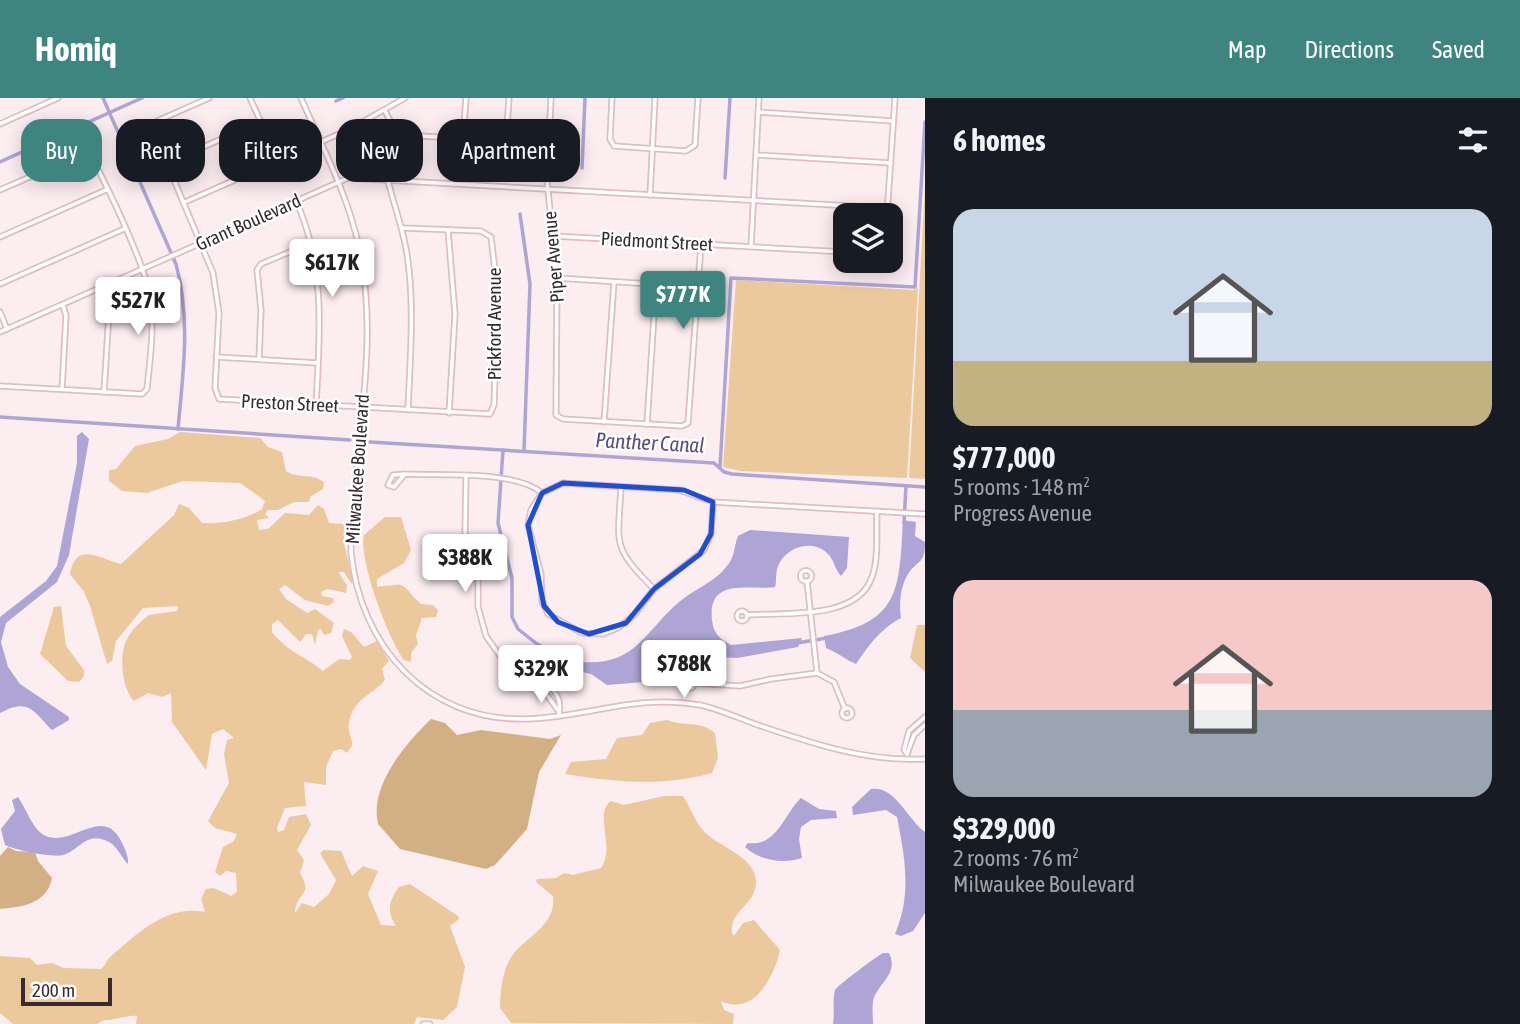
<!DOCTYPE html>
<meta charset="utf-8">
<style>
:root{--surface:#171b24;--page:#242831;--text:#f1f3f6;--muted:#9ea1a6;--accent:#3e8580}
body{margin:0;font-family:"Asap Condensed",sans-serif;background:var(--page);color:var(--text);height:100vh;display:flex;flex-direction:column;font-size:26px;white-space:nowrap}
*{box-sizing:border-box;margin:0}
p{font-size:23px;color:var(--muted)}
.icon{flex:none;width:38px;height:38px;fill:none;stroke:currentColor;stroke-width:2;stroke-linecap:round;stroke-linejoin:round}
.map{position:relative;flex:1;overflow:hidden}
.details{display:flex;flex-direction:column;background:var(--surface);width:595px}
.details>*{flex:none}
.guide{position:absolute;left:21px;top:21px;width:665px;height:63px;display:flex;gap:14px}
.fabs{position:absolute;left:833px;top:105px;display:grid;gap:14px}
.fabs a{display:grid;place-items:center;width:70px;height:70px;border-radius:14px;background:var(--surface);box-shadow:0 4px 18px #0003;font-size:35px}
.scale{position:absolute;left:21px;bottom:18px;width:91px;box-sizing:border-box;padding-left:7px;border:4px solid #382b2e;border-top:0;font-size:19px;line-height:24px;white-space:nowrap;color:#382b2e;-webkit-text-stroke:5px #fff;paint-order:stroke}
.price{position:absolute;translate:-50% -60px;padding:0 16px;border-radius:7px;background:#fff;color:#222;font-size:23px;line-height:46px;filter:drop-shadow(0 2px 4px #0008)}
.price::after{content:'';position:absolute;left:50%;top:42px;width:21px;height:16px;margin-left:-10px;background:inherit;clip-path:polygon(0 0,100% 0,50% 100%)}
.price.active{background:var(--accent);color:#fff}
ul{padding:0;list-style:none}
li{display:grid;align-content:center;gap:14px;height:371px;padding:0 28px}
li span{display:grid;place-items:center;height:217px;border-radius:21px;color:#555}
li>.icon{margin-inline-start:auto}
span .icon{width:126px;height:126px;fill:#fffc;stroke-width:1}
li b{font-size:30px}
h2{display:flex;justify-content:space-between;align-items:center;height:84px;padding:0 28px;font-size:30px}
.tag{padding:0 24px;border-radius:21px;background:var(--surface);box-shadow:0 4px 18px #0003;font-size:24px;line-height:63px}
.tag.active{background:var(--accent);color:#fff}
header{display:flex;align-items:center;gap:42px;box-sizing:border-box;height:98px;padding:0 35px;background:var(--accent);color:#fff}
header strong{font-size:33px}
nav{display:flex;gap:38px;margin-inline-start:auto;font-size:24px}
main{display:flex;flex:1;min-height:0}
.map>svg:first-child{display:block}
.green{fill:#ecc99d}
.forest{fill:#d3b084}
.water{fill:#aea4d6}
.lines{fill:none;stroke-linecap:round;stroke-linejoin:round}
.canal{stroke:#aea4d6;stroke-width:3.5}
.minor-casing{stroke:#dfbdc4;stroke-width:7}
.minor{stroke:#fff;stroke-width:3.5}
.marked{fill:none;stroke:#1d4ed8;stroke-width:5;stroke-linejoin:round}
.labels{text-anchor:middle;stroke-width:5;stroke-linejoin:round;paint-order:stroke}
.street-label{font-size:19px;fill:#382b2e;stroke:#fff}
.water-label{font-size:21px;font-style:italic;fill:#594988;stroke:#fff}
</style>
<header>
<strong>Homiq</strong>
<nav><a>Map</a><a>Directions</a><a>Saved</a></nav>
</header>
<main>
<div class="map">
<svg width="925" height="926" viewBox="0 0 925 926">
<rect width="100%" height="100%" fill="#fcedf0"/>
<g class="green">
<polygon points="925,88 925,381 909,380"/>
<polygon points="736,182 914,192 918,190 907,380 741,373 723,369"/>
<path d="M180,334L260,340L268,349L282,354L286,373C297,381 313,375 324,384L323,391L310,399L309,404H294L278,412H268L265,416L269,420L257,422L259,432L268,431L285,415L309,417L318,407L324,411L329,425L344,426V445L353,483L352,486L344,474H338L347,487L346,495L328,491L321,494L322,498L333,500L334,504L328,508L305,502L285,487L279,491L286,501L307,515L315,511L334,525L331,535L324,537L321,531L318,532L315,547L312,536H306L300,544L278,522L272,526V534C287,554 307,559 323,573L339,561L350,562L352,559L342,538L344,531L351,534L364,549L377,543L389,563L382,571L385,582C372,598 353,600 349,625C347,634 353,639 352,648L347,655L341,651L333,653L326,669V687L304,684L306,708L285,710L277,730L278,734L284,732L289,719L306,716L311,727L297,752L304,762L300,775C314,798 296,794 295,815L302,805L314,809L329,796L336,782L320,755L324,752L341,753L352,778L363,768L378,773L368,796L381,827L396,828C386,813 389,803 399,789L410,786L458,818L459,821L450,828L465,869L457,909L443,922L417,919L414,926H136L137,918C128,916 115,923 104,922L97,926H13L0,915V858L30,860L37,867L52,865L64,870L101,871C106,867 106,863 110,859C137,836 166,806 205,814L201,801L206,791L214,790L231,798L237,794L236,775L226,773L220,778L215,774L223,749L234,743L237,736L215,730L208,723L229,685L224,656L227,642L234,640L223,631L212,636L206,672L172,624L171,595L162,599L148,595L134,603C122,592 119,558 126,543C131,532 141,523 149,517L177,513L178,508L143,510L116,543L112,563L107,566L90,508L84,494L70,476C76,442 100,461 121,466L174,417L179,406L189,410L202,425C222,426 246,422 262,411L265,403L240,385L183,383L147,395L122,393L109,383V372L116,371L135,348L168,341Z"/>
<path d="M385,419H401L411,452L404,465L377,481V489C410,485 398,484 421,506L433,507L438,512L436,519L422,520L416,537L418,546L411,555V564L404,562C389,542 358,461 364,437Z"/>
<polygon points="61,508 66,548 84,572 84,578 79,584 68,583 40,556 54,509"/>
<polygon points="917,527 925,527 925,574 910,560"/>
<path d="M667,622C685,629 700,622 715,635L718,660L712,675C663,689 615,684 565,676L571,664L606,661L617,640L642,637L650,625Z"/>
<path d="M664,698H683C690,709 694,721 702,731C716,749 754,756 756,783C757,806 729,813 732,835L734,838L743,825L754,822L780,852C774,879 754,919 721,903L724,912L734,916L733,926L511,925L500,910C500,897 502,877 508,865C519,840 557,831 553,798L536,784L537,781L556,780L564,775L573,777L601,770C616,748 593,716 611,703L624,707Z"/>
</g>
<g class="forest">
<path d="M431,621L445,625L457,637L481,632L550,641L561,637L539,674L527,731L495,767L486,771L400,751L378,726C369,688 406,645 431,621Z"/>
<path d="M8,749L16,753L35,754L38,763L52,780C47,806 22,809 0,811V758Z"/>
</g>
<g class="water">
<path d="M82,334L89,341L69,457L57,484L6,525L1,544L8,569L20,586L69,619V622L52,632C34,614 29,599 0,615V519L46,483L57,468L77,365V338Z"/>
<path d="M903,422L916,424L915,438L925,444C925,467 918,461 908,476C900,489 899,506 901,520C880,531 869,547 856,566C846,562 837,554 826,550L824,538C901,524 899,491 903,422Z"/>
<path d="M750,432L849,439L847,470L841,478C835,472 834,461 827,455C811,440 785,450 778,468C775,476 777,483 775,489C751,493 707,478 712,522C713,535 720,541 731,547L802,540L798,549L737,560L701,558L692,570L684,571L673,583L664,576L656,583L607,587L591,576L578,573L581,564C636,568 644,534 679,504C693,492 715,484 727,468C735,459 734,448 738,438Z"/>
<path d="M871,691C895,687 907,721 925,734V815L913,833L901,838L895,836C912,797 905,760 897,719L886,712L853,717L852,709Z"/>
<path d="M18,699C26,710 33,733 46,738C71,749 102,708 120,741C124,749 129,758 128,766C121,759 117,747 107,743C86,733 80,752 63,757C53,760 15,752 5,747L1,731L15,713L12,702Z"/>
<path d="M801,700L819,711L836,713L837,720L811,722L801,729L799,741L802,760C783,766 760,763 745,749L748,745C777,749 784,716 801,700Z"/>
<path d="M883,855H889C898,874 883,882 875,897C871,904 873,917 873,926H833C835,915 832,902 835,892C837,888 877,858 883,855Z"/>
</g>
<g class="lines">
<g class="canal">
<path d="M103,0L176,166C191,221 183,275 178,331"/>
<polyline points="336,3 343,0"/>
<polyline points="0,64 142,0"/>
<polyline points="582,70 585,0"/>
<polyline points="725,80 730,0"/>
<polyline points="520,116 530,186 524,353"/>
<polyline points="0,319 350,342"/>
<polyline points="370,344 714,365 724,374 732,376 925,389"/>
<polyline points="503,352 498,425 512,480 512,519 518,531 537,546 581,569"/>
<polyline points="720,369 731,180 915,189 925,24"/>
<polyline points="904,425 906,388"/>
<polyline points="797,545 827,540"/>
</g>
<g class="minor-casing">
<g id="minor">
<polyline points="209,0 157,23 153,32 213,175 219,215 215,290 219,301 490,316 494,307 498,198 491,139 481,133 402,130"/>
<polyline points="250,0 278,62"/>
<path d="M301,0C322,48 348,97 359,149C381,249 352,354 351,454C360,548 427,624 527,621C590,619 634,596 700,607C719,611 738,620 755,626C811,645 865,664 925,661"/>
<polyline points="551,0 547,83 557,180 556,317 563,321 682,328 688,325 701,146"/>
<polyline points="612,0 610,41 614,48 686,53 695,47 698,0"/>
<polyline points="385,13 395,32 402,37 548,45"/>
<polyline points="758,14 893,23"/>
<polyline points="0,26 58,0"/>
<polyline points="463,40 466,0"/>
<polyline points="506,43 509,0"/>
<polyline points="756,57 891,65"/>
<polyline points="168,65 261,23"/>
<path d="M388,83C394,107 403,131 407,156C415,208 410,260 408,312"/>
<path d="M0,92L80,57L91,58C108,90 147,170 151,204C154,232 150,263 147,291L142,296L0,288"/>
<polyline points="650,97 655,0"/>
<path d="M296,103C326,168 320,238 316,307"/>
<polyline points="185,104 348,32 405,0"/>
<polyline points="887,117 895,0"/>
<polyline points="448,132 455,216 449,315"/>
<polyline points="553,138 845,154"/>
<polyline points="0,139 106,92"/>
<polyline points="751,148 759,0"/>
<polyline points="557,180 698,189"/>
<polyline points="0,186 124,131"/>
<polyline points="102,189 109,215 104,294"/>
<polyline points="0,214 7,231"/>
<polyline points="0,234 348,80 888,110"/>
<polyline points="216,259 318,265"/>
<polyline points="259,261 261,212 257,172 261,166 311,145"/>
<polyline points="62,291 66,218 63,207"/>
<polyline points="604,324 614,184"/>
<polyline points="647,326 656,186"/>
<path d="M405,376L393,377L388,387L394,389L405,376C441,378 515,372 542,395"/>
<polyline points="466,379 465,434 478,483 478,509 486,538 505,565 517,576 542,590 559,614"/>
<path d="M621,389C618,447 611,448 654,491"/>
<polyline points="713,404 711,436 704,452 654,491 634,517 618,530 603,536 582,535 548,516 542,503 541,476 528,427 531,412 542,395 563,385 679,392 713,404 925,416"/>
<circle cx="806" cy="478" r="5.5"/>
<polyline points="807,483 817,575"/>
<circle cx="742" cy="518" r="5"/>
<path d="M747,517C784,514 857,523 872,479C879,460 876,434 877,413"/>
<circle cx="689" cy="585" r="5.5"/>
<path d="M530,583C549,581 563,598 559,615"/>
<polyline points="694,585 740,588 771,581 817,575 834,584 845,611"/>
<circle cx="847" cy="615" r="5"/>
<polyline points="907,656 904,652 909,633 925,619"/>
<polyline points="907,656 914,637 925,627"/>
<polyline points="423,926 430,926"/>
</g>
</g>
<use href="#minor" class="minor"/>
</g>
<path class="marked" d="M563,385L684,392L713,404L711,436L700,456L654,491L626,525L589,536L558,524L544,508L528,427L542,395Z"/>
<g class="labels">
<g class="street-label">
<text transform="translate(248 124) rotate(-24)" y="7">Grant Boulevard</text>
<text transform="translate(657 143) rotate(3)" y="7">Piedmont Street</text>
<text transform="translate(553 159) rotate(-95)" y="7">Piper Avenue</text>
<text transform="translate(494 226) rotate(-90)" y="7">Pickford Avenue</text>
<text transform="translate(290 305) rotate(3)" y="7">Preston Street</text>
<text transform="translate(357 371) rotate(-86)" y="7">Milwaukee Boulevard</text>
</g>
<g class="water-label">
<text transform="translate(650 345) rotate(3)" y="7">Panther Canal</text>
</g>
</g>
</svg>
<div class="fabs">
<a><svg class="icon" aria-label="layers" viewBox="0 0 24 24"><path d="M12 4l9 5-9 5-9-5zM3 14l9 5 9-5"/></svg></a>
</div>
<div class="scale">200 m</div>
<b class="price" style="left:332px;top:201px">$617K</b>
<b class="price active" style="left:683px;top:233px">$777K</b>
<b class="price" style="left:138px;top:239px">$527K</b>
<b class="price" style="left:465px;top:496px">$388K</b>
<b class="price" style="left:684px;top:602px">$788K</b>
<b class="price" style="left:541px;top:607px">$329K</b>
<div class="guide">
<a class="tag active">Buy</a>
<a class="tag">Rent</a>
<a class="tag">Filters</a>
<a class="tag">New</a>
<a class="tag">Apartment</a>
</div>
</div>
<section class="details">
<h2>6 homes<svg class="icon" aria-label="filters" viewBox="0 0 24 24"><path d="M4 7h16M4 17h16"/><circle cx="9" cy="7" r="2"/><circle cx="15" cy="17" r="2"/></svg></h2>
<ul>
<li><span style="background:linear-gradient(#c9d6e8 70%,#c2b280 0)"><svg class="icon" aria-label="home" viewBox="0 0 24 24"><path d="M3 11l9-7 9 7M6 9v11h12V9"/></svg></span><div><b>$777,000</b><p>5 rooms · 148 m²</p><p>Progress Avenue</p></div></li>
<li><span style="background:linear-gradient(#f6c9c9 60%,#9aa5b1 0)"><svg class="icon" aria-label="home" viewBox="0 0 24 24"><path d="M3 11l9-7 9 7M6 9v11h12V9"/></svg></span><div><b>$329,000</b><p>2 rooms · 76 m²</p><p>Milwaukee Boulevard</p></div></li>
</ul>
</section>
</main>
